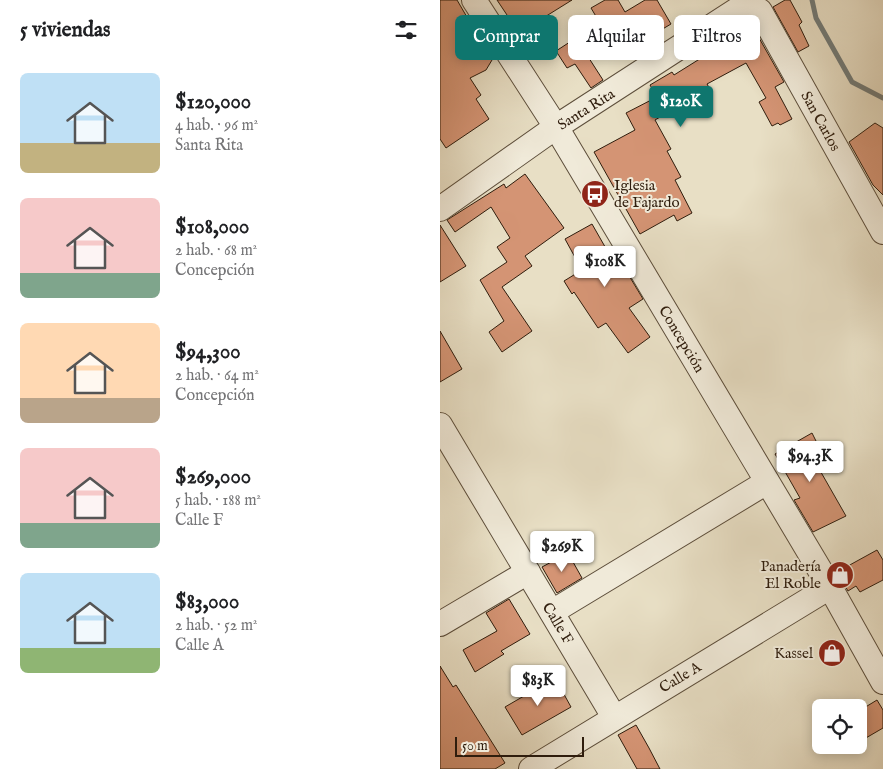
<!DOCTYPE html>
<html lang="es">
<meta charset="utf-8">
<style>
:root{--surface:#fff;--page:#f2f2f2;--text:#202124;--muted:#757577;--accent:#0f766e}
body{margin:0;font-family:"IM FELL English",serif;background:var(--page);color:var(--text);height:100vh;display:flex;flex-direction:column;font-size:19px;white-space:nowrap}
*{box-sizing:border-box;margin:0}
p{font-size:16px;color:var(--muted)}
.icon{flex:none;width:28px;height:28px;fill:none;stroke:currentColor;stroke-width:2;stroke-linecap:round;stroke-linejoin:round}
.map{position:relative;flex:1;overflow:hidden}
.details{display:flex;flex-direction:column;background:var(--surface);width:440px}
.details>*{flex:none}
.banner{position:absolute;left:15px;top:15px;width:352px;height:45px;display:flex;gap:10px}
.fabs{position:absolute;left:372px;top:699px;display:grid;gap:10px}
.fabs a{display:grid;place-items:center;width:55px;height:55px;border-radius:8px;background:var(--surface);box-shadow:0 2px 12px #0003;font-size:25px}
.scale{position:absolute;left:15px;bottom:12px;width:129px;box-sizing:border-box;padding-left:5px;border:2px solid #2f1d0d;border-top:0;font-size:14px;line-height:18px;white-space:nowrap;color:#2f1d0d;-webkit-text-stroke:4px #f0ead9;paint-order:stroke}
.price{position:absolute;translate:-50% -42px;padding:0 11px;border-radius:5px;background:#fff;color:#222;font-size:16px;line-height:32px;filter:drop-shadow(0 1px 2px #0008)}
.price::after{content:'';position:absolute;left:50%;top:30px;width:15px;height:11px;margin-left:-8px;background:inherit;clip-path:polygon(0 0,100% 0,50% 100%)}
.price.selected{background:var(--accent);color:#fff}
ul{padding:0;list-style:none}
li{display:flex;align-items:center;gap:15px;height:125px;padding:0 20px}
li span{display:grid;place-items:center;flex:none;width:140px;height:100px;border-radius:8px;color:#555}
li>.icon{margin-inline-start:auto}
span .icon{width:60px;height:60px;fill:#fffc;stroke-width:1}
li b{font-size:21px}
h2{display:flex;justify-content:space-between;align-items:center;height:60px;padding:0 20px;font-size:21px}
.tag{padding:0 18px;border-radius:8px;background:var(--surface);box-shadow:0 2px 12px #0003;font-size:18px;line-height:45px}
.tag.selected{background:var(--accent);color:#fff}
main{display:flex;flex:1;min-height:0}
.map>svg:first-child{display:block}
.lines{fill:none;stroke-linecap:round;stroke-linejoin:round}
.stream{stroke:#727b78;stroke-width:5}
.building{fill:#d49474;stroke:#2f1d0d}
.minor-casing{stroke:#5d4e3b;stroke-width:26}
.minor{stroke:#f0ead9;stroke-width:24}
.labels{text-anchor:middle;stroke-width:4;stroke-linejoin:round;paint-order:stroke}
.street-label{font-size:15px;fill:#2f1d0d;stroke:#f0ead9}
.poi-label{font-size:15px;fill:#2f1d0d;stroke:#f0ead9;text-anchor:end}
</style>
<main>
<section class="details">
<h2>5 viviendas<svg class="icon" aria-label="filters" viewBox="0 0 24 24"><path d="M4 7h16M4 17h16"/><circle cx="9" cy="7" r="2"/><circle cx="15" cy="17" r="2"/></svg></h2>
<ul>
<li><span style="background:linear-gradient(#bfe0f5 70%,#c2b280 0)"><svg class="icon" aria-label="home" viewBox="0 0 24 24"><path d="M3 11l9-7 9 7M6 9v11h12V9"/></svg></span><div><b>$120,000</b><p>4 hab. · 96 m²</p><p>Santa Rita</p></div></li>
<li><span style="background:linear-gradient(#f6c9c9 75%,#7fa58c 0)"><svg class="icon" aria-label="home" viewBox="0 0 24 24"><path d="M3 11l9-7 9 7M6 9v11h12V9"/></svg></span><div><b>$108,000</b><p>2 hab. · 68 m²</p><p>Concepción</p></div></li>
<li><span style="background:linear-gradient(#ffd9b3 75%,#b9a48a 0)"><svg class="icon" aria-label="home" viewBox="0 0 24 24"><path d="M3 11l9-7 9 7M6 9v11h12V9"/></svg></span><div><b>$94,300</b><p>2 hab. · 64 m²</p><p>Concepción</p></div></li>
<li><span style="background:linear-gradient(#f6c9c9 75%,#7fa58c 0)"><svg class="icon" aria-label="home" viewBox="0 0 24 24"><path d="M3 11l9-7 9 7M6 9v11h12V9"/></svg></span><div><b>$269,000</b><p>5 hab. · 188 m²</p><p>Calle F</p></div></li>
<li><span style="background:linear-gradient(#bfe0f5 75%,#8fb573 0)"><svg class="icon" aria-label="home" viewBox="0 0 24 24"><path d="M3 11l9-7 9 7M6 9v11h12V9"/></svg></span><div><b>$83,000</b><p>2 hab. · 52 m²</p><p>Calle A</p></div></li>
</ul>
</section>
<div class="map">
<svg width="443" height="769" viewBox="0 0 443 769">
<rect width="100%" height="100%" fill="#e8dfc5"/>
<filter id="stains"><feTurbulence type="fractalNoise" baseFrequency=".004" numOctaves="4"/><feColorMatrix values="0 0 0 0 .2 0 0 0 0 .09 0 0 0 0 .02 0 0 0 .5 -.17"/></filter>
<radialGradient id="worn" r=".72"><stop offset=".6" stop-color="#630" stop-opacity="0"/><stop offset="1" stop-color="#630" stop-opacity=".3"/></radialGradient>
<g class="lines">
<polyline class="stream" points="372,0 376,18 412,82 443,98"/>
</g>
<g class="building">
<polygon points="0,0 17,0 52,60 46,70 30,78 41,95 36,99 49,119 6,148 0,139"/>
<polygon points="57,0 132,0 79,33"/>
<polygon points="165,0 178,0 185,12 205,0 217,0 231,24 179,55 151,8"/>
<polygon points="345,0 350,0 362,22 359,25 369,46 358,52 333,7"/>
<polygon points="310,22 344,82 335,87 352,119 340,125 338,123 332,126 319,102 326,98 306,63 267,84 271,91 245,105 244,103 215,120 231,149 227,151 241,177 235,180 252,213 237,221 234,215 200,234 154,152 195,130 186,113 217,97 210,85 232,72 234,75 266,55 263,48"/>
<polygon points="136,38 163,80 151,88 135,64 127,68 116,51"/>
<polygon points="435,123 443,128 443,195 433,185 409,142"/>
<polygon points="85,174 124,228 85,256 92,266 62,287 92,331 62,352 49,332 64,321 40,280 67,262 57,247 70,238 51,207 15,232 7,220 64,184 66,188"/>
<polygon points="152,224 168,252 173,249 203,299 189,308 210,337 188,353 166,323 158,328 134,292 132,294 124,281 142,270 125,239"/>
<polygon points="0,225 26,266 0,282"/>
<polygon points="0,331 22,369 0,382"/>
<polygon points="372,433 382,453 376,458 380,466 378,467 406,516 373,532 354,500 360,498 335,454"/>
<polygon points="437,550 443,560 443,580 420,592 416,586 408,591 397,572"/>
<polygon points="128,553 142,578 117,593 102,567"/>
<polygon points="69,599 90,634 61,651 64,654 35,672 23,650 57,631 46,613"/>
<polygon points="395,640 405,657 388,666 379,649"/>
<polygon points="0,666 13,687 16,685 65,763 55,769 0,769"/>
<polygon points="115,678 131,707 82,735 65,707"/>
<polygon points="437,700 443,710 443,728 419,742 419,711"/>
<polygon points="196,725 209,748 220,769 197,769 178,735"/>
</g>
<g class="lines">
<g class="minor-casing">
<g id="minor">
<polyline points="34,0 116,127 390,587 443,682"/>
<polyline points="0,209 116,127 303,6 312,6 320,11 443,232"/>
<polyline points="0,425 174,717"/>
<polyline points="112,612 327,482"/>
<polyline points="0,624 88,572"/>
<polyline points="91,769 390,587"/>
</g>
</g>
<use href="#minor" class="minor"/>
</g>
<defs>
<g id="bus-disc" transform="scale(1.4375)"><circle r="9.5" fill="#8f2418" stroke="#f0ead9"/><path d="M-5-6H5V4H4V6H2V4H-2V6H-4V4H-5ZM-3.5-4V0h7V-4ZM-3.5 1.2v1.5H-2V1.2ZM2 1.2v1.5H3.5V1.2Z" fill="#fff"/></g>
<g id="shop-disc" transform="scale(1.4375)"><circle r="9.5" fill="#8f2418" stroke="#f0ead9"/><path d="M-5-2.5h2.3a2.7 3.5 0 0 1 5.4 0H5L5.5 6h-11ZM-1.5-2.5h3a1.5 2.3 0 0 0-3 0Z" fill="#fff"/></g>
</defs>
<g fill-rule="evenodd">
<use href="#bus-disc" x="155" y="194"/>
<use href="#shop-disc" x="400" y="575"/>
<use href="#shop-disc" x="392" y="653"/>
</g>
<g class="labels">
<g class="street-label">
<text transform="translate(146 109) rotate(-32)" y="5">Santa Rita</text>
<text transform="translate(381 121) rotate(61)" y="5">San Carlos</text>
<text transform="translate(242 339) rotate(59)" y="5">Concepción</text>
<text transform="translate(118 623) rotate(59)" y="5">Calle F</text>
<text transform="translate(240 677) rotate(-31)" y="5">Calle A</text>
</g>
<g class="poi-label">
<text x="174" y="190" text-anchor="start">Iglesia<tspan x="174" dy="17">de Fajardo</tspan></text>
<text x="381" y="571">Panadería<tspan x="381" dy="17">El Roble</tspan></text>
<text x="373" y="658">Kassel</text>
</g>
</g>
<rect width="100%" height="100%" filter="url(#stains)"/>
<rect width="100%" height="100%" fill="url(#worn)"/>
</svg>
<div class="fabs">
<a><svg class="icon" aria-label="locate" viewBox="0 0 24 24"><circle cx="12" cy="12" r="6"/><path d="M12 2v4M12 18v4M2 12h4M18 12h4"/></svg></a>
</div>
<div class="scale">50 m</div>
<b class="price selected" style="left:241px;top:128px">$120K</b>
<b class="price" style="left:165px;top:288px">$108K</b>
<b class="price" style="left:370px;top:483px">$94.3K</b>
<b class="price" style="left:122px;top:573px">$269K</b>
<b class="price" style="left:98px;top:707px">$83K</b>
<div class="banner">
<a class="tag selected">Comprar</a>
<a class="tag">Alquilar</a>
<a class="tag">Filtros</a>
</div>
</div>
</main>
